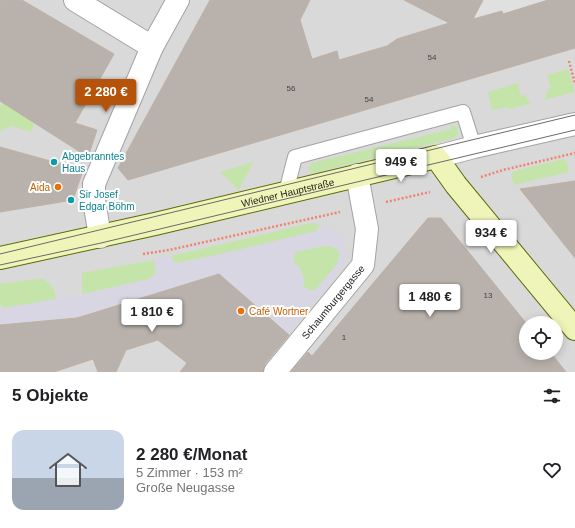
<!DOCTYPE html>
<html lang="de">
<meta charset="utf-8">
<style>
:root{--surface:#fff;--page:#f2f2f2;--text:#202124;--muted:#757577;--accent:#b45309}
body{margin:0;font-family:Helvetica,sans-serif;background:var(--page);color:var(--text);height:100vh;display:flex;flex-direction:column;font-size:15px;white-space:nowrap}
*{box-sizing:border-box;margin:0}
p{font-size:13px;color:var(--muted)}
.icon{flex:none;width:22px;height:22px;fill:none;stroke:currentColor;stroke-width:2;stroke-linecap:round;stroke-linejoin:round}
.map{position:relative;height:372px;overflow:hidden}
.drawer{display:flex;flex-direction:column;background:var(--surface);flex:1}
.drawer>*{flex:none}
.controls{position:absolute;left:519px;top:316px;display:grid;gap:8px}
.controls a{display:grid;place-items:center;width:44px;height:44px;border-radius:50%;background:var(--surface);box-shadow:0 2px 10px #0003;font-size:20px}
.price{position:absolute;translate:-50% -34px;padding:0 9px;border-radius:4px;background:#fff;color:#222;font-size:13px;line-height:26px;filter:drop-shadow(0 1px 2px #0008)}
.price::after{content:'';position:absolute;left:50%;top:24px;width:12px;height:9px;margin-left:-6px;background:inherit;clip-path:polygon(0 0,100% 0,50% 100%)}
.price.on{background:var(--accent);color:#fff}
ul{padding:0;list-style:none}
li{display:flex;align-items:center;gap:12px;height:100px;padding:0 12px}
li span{display:grid;place-items:center;flex:none;width:112px;height:80px;border-radius:12px;color:#555}
li>.icon{margin-inline-start:auto}
span .icon{width:48px;height:48px;fill:#fffc;stroke-width:1}
li b{font-size:17px}
h2{display:flex;justify-content:space-between;align-items:center;height:48px;padding:0 12px;font-size:17px}
.map>svg:first-child{display:block}
.residential{fill:#dad9d9;fill-rule:evenodd}
.grass{fill:#c4e4aa}
.parking{fill:#e0e0e0}
.plaza{fill:#d7d6e2;fill-rule:evenodd}
.building{fill:#b9b2ac;stroke:#bdb1a5}
.lines{fill:none;stroke-linecap:round;stroke-linejoin:round}
.service-casing{stroke:#a3a3a3;stroke-width:16}
.minor-casing{stroke:#a3a3a3;stroke-width:24}
.tertiary-casing{stroke:#a3a3a3;stroke-width:24}
.secondary-casing{stroke:#5c6b0b;stroke-width:24}
.path{stroke:#f1826f;stroke-width:2.5;stroke-dasharray:2 2;stroke-linecap:butt}
.service{stroke:#fff;stroke-width:14}
.minor{stroke:#fff;stroke-width:22}
.tertiary{stroke:#fff;stroke-width:22}
.secondary{stroke:#eff5b8;stroke-width:22}
.tram{stroke:#6a6a6a;stroke-width:1}
.culture-dot{fill:#0f9aa8;stroke:#fff;stroke-width:1.5}
.food-dot{fill:#e8710a;stroke:#fff;stroke-width:1.5}
.labels{text-anchor:middle;stroke-width:4;stroke-linejoin:round;paint-order:stroke}
.number-label{font-size:8px;fill:#434240}
.culture-label{font-size:10px;fill:#0d838f;stroke:#fff;text-anchor:start}
.food-label{font-size:10px;fill:#c56008;stroke:#fff;text-anchor:end}
.street-label{font-size:10px;fill:#1c1c1c;stroke:#fff}
</style>
<div class="map">
<svg width="575" height="372" viewBox="0 0 575 372">
<rect width="100%" height="100%" fill="#edeae2"/>
<path class="residential" d="M0,0H575V372H0ZM526,323H556V353H526Z"/>
<g class="grass">
<polygon points="568,69 575,92 544,100 547,95 547,90 551,88 547,75"/>
<polygon points="517,83 521,96 525,95 530,102 533,103 509,109 508,107 492,110 488,92"/>
<polygon points="10,92 40,109 31,132 12,126 0,131 0,107"/>
<polygon points="450,125 456,126 459,133 454,138 314,173 309,171 308,168 312,163 451,129"/>
<polygon points="563,159 567,163 569,172 514,185 511,174 515,171"/>
<polygon points="253,162 239,190 220,172"/>
<polygon points="311,223 320,224 316,231 249,248 177,263 174,262 171,256"/>
<path d="M326,245L338,249C343,266 325,279 315,291L303,287C305,275 301,269 293,262L295,252Z"/>
<path d="M154,260C156,268 157,274 149,279L82,294V273Z"/>
<polygon points="38,279 44,279 54,289 56,299 3,308 0,304 0,284"/>
</g>
<polygon class="parking" points="483,0 548,0 503,14 502,11 446,30 442,19"/>
<path class="plaza" d="M320,224L334,231L343,241L346,254L342,268L258,372L284,331L77,318L0,325V309L90,293L149,279L153,277L156,269L154,260L171,256L174,262L182,263L313,232L317,230ZM330,245L338,249L340,258L337,264L314,291L303,287L304,281L302,273L300,268L293,262L295,252Z"/>
<g class="building">
<polygon points="0,0 22,0 114,54 75,123 97,130 88,157 0,101"/>
<polygon points="210,0 310,0 300,20 312,59 337,51 339,60 387,46 397,39 449,23 404,0 483,0 473,19 502,11 503,14 548,0 575,0 575,48 128,180 118,168"/>
<polygon points="0,147 83,170 73,200 0,212"/>
<polygon points="575,181 575,258 520,189"/>
<polygon points="428,218 441,218 526,323 526,353 551,353 566,372 291,372 308,352 312,356"/>
<polygon points="219,274 289,335 265,364 263,372 180,372 187,363 158,340 126,350 116,372 98,372 93,359 54,372 0,372 0,325 77,318"/>
</g>
<g class="lines">
<g class="service-casing">
<polyline id="service" points="286,192 295,157 463,112 474,147"/>
</g>
<g class="minor-casing">
<g id="minor">
<polyline points="75,0 152,47"/>
<polyline points="100,237 94,200 94,184 152,47 178,0"/>
<path id="s1" d="M275,372L363,265L367,229L357,175"/>
</g>
</g>
<g class="tertiary-casing">
<polyline id="tertiary" points="436,157 474,147 575,124"/>
</g>
<g class="secondary-casing">
<g id="secondary">
<path id="s2" d="M0,258L155,224L436,157L456,185L575,329"/>
</g>
</g>
<g class="path">
<polyline points="569,61 575,84"/>
<polyline points="481,177 503,170 575,153"/>
<polyline points="386,202 430,192"/>
<polyline points="143,254 169,250 340,212"/>
</g>
<use href="#service" class="service"/>
<use href="#minor" class="minor"/>
<use href="#tertiary" class="tertiary"/>
<use href="#secondary" class="secondary"/>
<g class="tram">
<polyline points="0,254 575,115"/>
<polyline points="0,265 101,243 575,130"/>
</g>
</g>
<g class="culture-dot">
<circle cx="54" cy="162" r="4"/>
<circle cx="71" cy="200" r="4"/>
</g>
<g class="food-dot">
<circle cx="58" cy="187" r="4"/>
<circle cx="241" cy="311" r="4"/>
</g>
<g class="labels">
<g class="number-label">
<text x="432" y="60">54</text>
<text x="291" y="91">56</text>
<text x="369" y="102">54</text>
<text x="488" y="298">13</text>
<text x="344" y="340">1</text>
</g>
<g class="culture-label">
<text x="62" y="160">Abgebranntes<tspan x="62" dy="12">Haus</tspan></text>
<text x="79" y="198">Sir Josef<tspan x="79" dy="12">Edgar Böhm</tspan></text>
</g>
<g class="food-label">
<text x="50" y="191">Aida</text>
<text x="249" y="315" text-anchor="start">Café Wortner</text>
</g>
<g class="street-label">
<text dy="4" stroke="none"><textPath href="#s2" startOffset="295">Wiedner Hauptstraße</textPath></text>
<text dy="4" stroke="none"><textPath href="#s1" startOffset="91">Schaumburgergasse</textPath></text>
</g>
</g>
</svg>
<div class="controls">
<a><svg class="icon" aria-label="locate" viewBox="0 0 24 24"><circle cx="12" cy="12" r="6"/><path d="M12 2v4M12 18v4M2 12h4M18 12h4"/></svg></a>
</div>
<b class="price on" style="left:106px;top:113px">2 280 €</b>
<b class="price" style="left:401px;top:183px">949 €</b>
<b class="price" style="left:491px;top:254px">934 €</b>
<b class="price" style="left:430px;top:318px">1 480 €</b>
<b class="price" style="left:152px;top:333px">1 810 €</b>
</div>
<section class="drawer">
<h2>5 Objekte<svg class="icon" aria-label="filters" viewBox="0 0 24 24"><path d="M4 7h16M4 17h16"/><circle cx="9" cy="7" r="2"/><circle cx="15" cy="17" r="2"/></svg></h2>
<ul>
<li><span style="background:linear-gradient(#c9d6e8 60%,#9aa5b1 0)"><svg class="icon" aria-label="home" viewBox="0 0 24 24"><path d="M3 11l9-7 9 7M6 9v11h12V9"/></svg></span><div><b>2 280 €/Monat</b><p>5 Zimmer · 153 m²</p><p>Große Neugasse</p></div><svg class="icon" aria-label="heart" viewBox="0 0 24 24"><path d="M12 20l-8-8c-3-5 5-10 8-4 3-6 11-1 8 4z"/></svg></li>
</ul>
</section>
